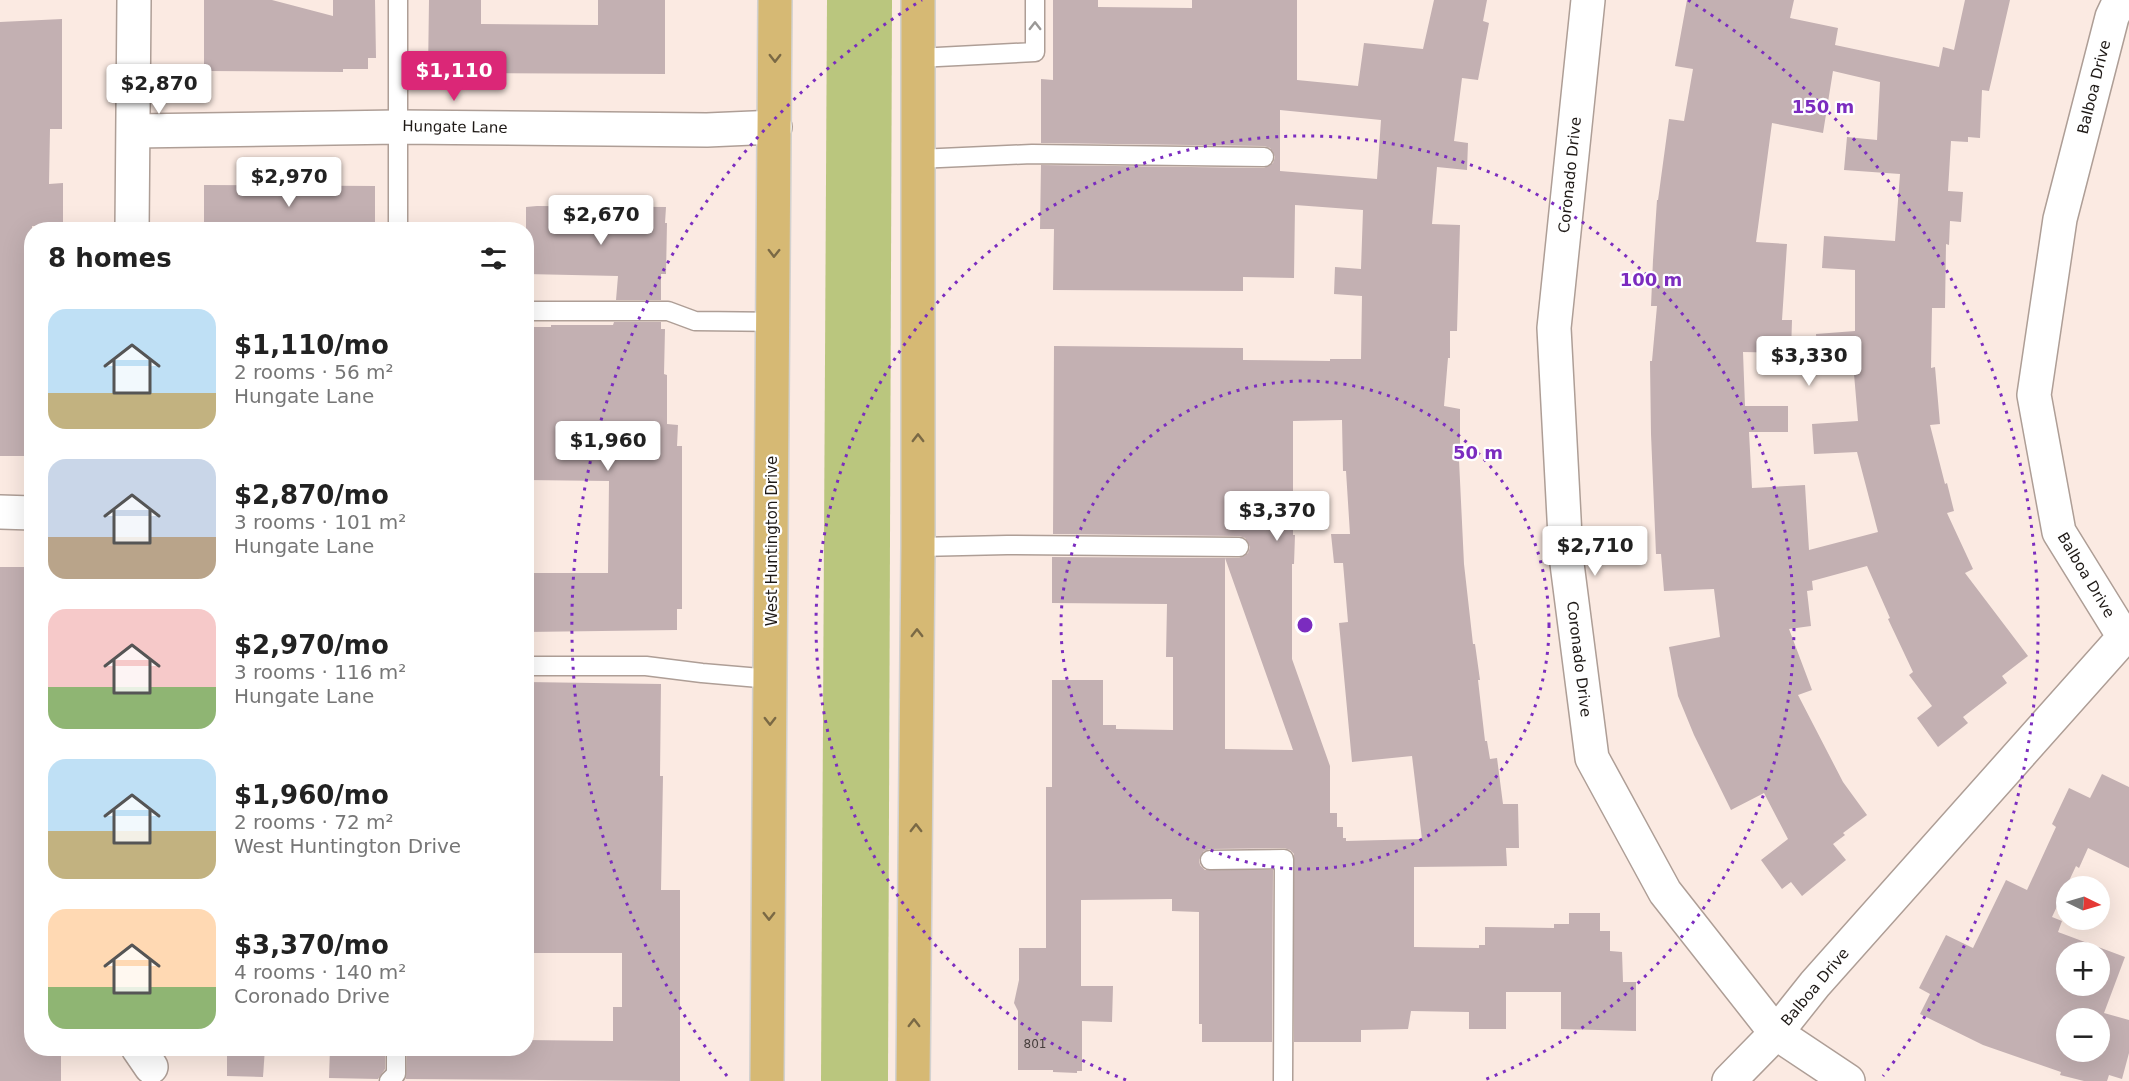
<!DOCTYPE html>
<meta charset="utf-8">
<style>
:root{--surface:#fff;--page:#f6f6f6;--text:#222;--muted:#767676;--accent:#db2777}
body{margin:0;font-family:"DejaVu Sans",sans-serif;background:var(--page);color:var(--text);height:100vh;display:flex;flex-direction:column;font-size:22px;white-space:nowrap}
*{box-sizing:border-box;margin:0}
p{font-size:20px;color:var(--muted)}
.icon{flex:none;width:33px;height:33px;fill:none;stroke:currentColor;stroke-width:2;stroke-linecap:round;stroke-linejoin:round}
.map{position:relative;flex:1;overflow:hidden}
.panel{position:absolute;left:24px;top:222px;width:510px;height:834px;display:flex;flex-direction:column;background:var(--surface);border-radius:24px;box-shadow:0 6px 24px #0002}
.panel>*{flex:none}
.needle{width:39px;rotate:95deg}
.tools{position:absolute;left:2056px;top:876px;display:grid;gap:12px}
.tools a{display:grid;place-items:center;width:54px;height:54px;border-radius:50%;background:var(--surface);box-shadow:0 6px 24px #0002;font-size:30px}
.price{position:absolute;translate:-50% -51px;padding:0 14px;border-radius:6px;background:#fff;color:#222;font-size:20px;line-height:39px;filter:drop-shadow(0 2px 3px #0008)}
.price::after{content:'';position:absolute;left:50%;top:36px;width:18px;height:14px;margin-left:-9px;background:inherit;clip-path:polygon(0 0,100% 0,50% 100%)}
.price.selected{background:var(--accent);color:#fff}
ul{padding:0;list-style:none}
li{display:flex;align-items:center;gap:18px;height:150px;padding:0 24px}
li span{display:grid;place-items:center;flex:none;width:168px;height:120px;border-radius:18px;color:#555}
li>.icon{margin-inline-start:auto}
span .icon{width:72px;height:72px;fill:#fffc;stroke-width:1}
li b{font-size:26px}
h2{display:flex;justify-content:space-between;align-items:center;height:72px;padding:0 24px;font-size:26px}
.map>svg:first-child{display:block}
.green{fill:#bac67e}
.building{fill:#c3b0b2;fill-rule:evenodd}
.lines{fill:none;stroke-linecap:round;stroke-linejoin:round}
.lane-casing{stroke:#ae9e96;stroke-width:21}
.street-casing{stroke:#ae9e96;stroke-width:36}
.primary-casing{stroke:#d2d1d0;stroke-width:36}
.lane{stroke:#fff;stroke-width:18}
.street{stroke:#fff;stroke-width:33}
.primary{stroke:#d6b974;stroke-width:33}
.oneway{stroke:#9a9896}
.oneway2{stroke:#7a6945}
.ring{fill:none;stroke:#7b2cbf;stroke-width:3;stroke-dasharray:3 6}
.labels{text-anchor:middle;stroke-width:4.5;stroke-linejoin:round;paint-order:stroke}
.number-label{font-size:12px;fill:#473f3d}
.street-label{font-size:15px;fill:#1e1916;stroke:#fff}
.centre{fill:#7b2cbf;stroke:#fff;stroke-width:3}
.ring-label{font-size:18px;text-anchor:middle;font-weight:bold;fill:#7b2cbf;stroke:#fff;stroke-width:4.5;stroke-linejoin:round;paint-order:stroke}
</style>
<div class="map">
<svg width="2129" height="1081" viewBox="0 0 2129 1081">
<rect width="100%" height="100%" fill="#fbeae2"/>
<polygon class="green" points="827,0 892,0 888,1081 821,1081"/>
<g class="building">
<polygon points="204,0 272,0 333,16 333,0 375,0 376,58 368,58 368,69 343,69 343,72 204,71"/>
<polygon points="429,0 481,0 481,24 598,25 598,0 665,0 665,74 428,73"/>
<path d="M1053,0H1098V7L1192,8V0H1297V80L1358,86L1364,43L1423,49L1434,0H1487L1483,21L1489,23L1478,80L1462,78L1454,141L1468,143L1467,170L1437,167L1432,224L1460,225L1457,331H1450V358H1448L1444,406L1460,409V460H1459L1464,564L1473,644H1475L1480,680H1478L1485,741H1487L1490,759L1497,758L1503,804H1518L1519,848H1506L1507,866L1414,867V947L1479,948V945H1485V927L1554,928V924H1569V913H1600V931H1610V951L1622,952L1623,982H1636V1031L1561,1029V992H1506V1029H1469V1012L1411,1011L1408,1029L1361,1030V1042H1294V854L1290,850L1284,848L1210,849L1204,851L1199,860L1200,865L1205,870H1273L1272,1042H1202V1024H1199V912L1172,911V899L1081,900V986H1113L1112,1022L1082,1021V1071H1077V1073L1053,1072V1070H1018V1011L1014,1003L1019,980V948H1046V787H1052V680H1103V725H1116V729L1173,730V657H1166L1167,604L1052,603V557L1225,558V749L1293,750L1225,558H1239L1248,553L1250,547L1245,538L1239,536L1053,534L1054,346L1243,348V360L1330,361V359H1361L1362,296L1334,294L1335,267L1361,269L1363,210L1295,205L1294,278L1243,277V291L1053,290L1054,229H1040L1041,165L1264,168L1273,163L1275,157L1270,148L1264,146L1041,143V79L1053,80ZM1280,110L1381,120L1377,179L1280,171ZM1342,420L1343,471H1346L1350,534H1331L1334,563H1343L1348,622L1339,623L1352,762L1412,756L1422,839L1346,841V838H1343V827H1337V813H1330V766L1292,659V564H1294L1295,535H1293V421Z"/>
<path d="M1687,0H1794L1790,18L1838,28L1835,45L1939,67L1943,47L1954,50L1965,0H2010L1989,91L1982,90L1980,138L1968,137V142L1951,141L1948,191L1963,192L1961,222L1950,221L1949,245L1946,244L1945,308H1932L1931,368L1935,367L1940,424L1930,425L1945,484L1947,483L1954,511L1947,513L1973,569L1965,573L2028,656L2002,676L2007,683L1963,717L1968,723L1938,747L1917,718L1932,706L1909,675L1913,672L1888,619L1890,618L1867,566L1812,581L1813,590L1807,591L1811,626L1789,629L1812,690L1798,695L1843,782L1867,815L1843,833L1845,835L1833,844L1846,860L1802,896L1791,882L1782,889L1761,860L1788,839L1764,793L1731,810L1694,735L1678,696L1669,647L1720,637L1714,589L1664,591L1661,554H1656L1651,434L1650,361H1652L1657,306H1651L1653,260L1657,200H1658L1669,119L1684,121L1693,69L1675,66ZM1833,71L1880,82L1877,140L1847,137L1844,170L1900,174L1895,241L1824,236L1822,268L1855,270V331L1816,334L1818,365L1853,362L1858,421L1812,424L1814,454L1857,452L1878,532L1809,550L1805,485L1752,488L1749,432H1788V406H1745L1743,352L1791,353L1792,320H1782L1787,244L1756,242L1772,123L1823,133Z"/>
<polygon points="62,19 62,129 50,129 49,184 63,183 63,226 32,226 32,456 0,456 0,22"/>
<polygon points="204,185 375,186 375,230 204,230"/>
<polygon points="537,206 666,207 665,223 667,223 666,274 661,274 661,300 616,300 618,276 526,274 526,207"/>
<polygon points="614,322 661,322 661,329 665,329 664,374 667,375 667,424 678,425 677,446 682,446 682,609 677,609 677,630 526,632 526,573 608,573 609,481 526,480 526,327 551,327 551,325 613,325"/>
<polygon points="0,567 32,567 32,1048 61,1048 61,1081 0,1081"/>
<polygon points="526,682 661,684 660,776 663,776 661,890 680,890 680,1081 406,1079 407,1048 526,1048 526,1040 613,1041 613,1007 622,1007 622,953 526,953"/>
<path d="M2102,774L2129,787V868L2088,848L2079,868L2076,866L2052,917L2062,921L2058,932L2125,957L2104,1013L2129,1020V1053L2122,1079L2109,1075L2107,1081H2084L2060,1075L2061,1072L1983,1045L1920,1014L1930,994L1919,988L1946,935L1973,948L2006,880L2027,890L2056,827L2052,824L2069,788L2090,798ZM2067,952H2100V986H2067ZM2067,1018H2100V1052H2067Z"/>
<polygon points="227,1048 265,1048 263,1077 227,1076"/>
<polygon points="330,1048 385,1048 385,1069 378,1079 329,1078"/>
</g>
<g class="lines">
<g class="lane-casing">
<g id="lane">
<polyline points="918,58 1035,52 1035,0"/>
<polyline points="918,159 1032,154 1264,157"/>
<polyline points="398,230 398,0"/>
<polyline points="526,311 668,311 695,321 774,322"/>
<polyline points="918,547 1007,545 1239,547"/>
<polyline points="526,666 646,666 702,673 771,679"/>
<polyline points="1210,860 1284,859 1283,1081"/>
<polyline points="389,1081 396,1074 396,1048"/>
</g>
</g>
<g class="street-casing">
<g id="street">
<polyline points="1588,0 1554,328 1566,556 1592,758 1665,892 1776,1033 1848,1081"/>
<polyline points="134,131 398,127 707,130 775,127"/>
<polyline points="132,230 134,0"/>
<polyline points="0,512 32,513"/>
<polyline points="138,1048 151,1067"/>
<polyline points="1729,1081 1776,1033 1815,984 2124,637 2059,532 2034,395 2060,219 2112,17 2120,0"/>
</g>
</g>
<g class="primary-casing">
<g id="primary">
<polyline points="767,1081 775,0"/>
<polyline points="913,1081 918,547 918,0"/>
</g>
</g>
<use href="#lane" class="lane"/>
<use href="#street" class="street"/>
<use href="#primary" class="primary"/>
</g>
<defs><path id="oneway-chevron" d="M-2-3.5L2.5 0L-2 3.5" fill="none" stroke-width="1.6" stroke-linecap="round" stroke-linejoin="round" transform="scale(1.5)"/></defs>
<use class="oneway" href="#oneway-chevron" transform="translate(1035 26) rotate(-90)"/>
<g class="oneway2">
<use href="#oneway-chevron" transform="translate(775 58) rotate(90)"/>
<use href="#oneway-chevron" transform="translate(774 253) rotate(91)"/>
<use href="#oneway-chevron" transform="translate(918 438) rotate(-90)"/>
<use href="#oneway-chevron" transform="translate(917 633) rotate(-90)"/>
<use href="#oneway-chevron" transform="translate(770 721) rotate(90)"/>
<use href="#oneway-chevron" transform="translate(916 828) rotate(-90)"/>
<use href="#oneway-chevron" transform="translate(769 916) rotate(90)"/>
<use href="#oneway-chevron" transform="translate(914 1023) rotate(-90)"/>
</g>
<g class="ring">
<circle cx="1305" cy="625" r="244"/>
<path d="M1126 1080A489 489 0 1 1 1484 1080"/>
<path d="M727 1076A733 733 0 0 1 922 0M1688 0A733 733 0 0 1 1883 1076"/>
</g>
<g class="labels">
<g class="number-label">
<text x="1035" y="1048">801</text>
</g>
<g class="street-label">
<text transform="translate(2094 87) rotate(-76)" y="5">Balboa Drive</text>
<text transform="translate(455 127) rotate(1)" y="5">Hungate Lane</text>
<text transform="translate(1570 175) rotate(-84)" y="5">Coronado Drive</text>
<text transform="translate(772 541) rotate(-90)" y="5">West Huntington Drive</text>
<text transform="translate(2086 575) rotate(59)" y="5">Balboa Drive</text>
<text transform="translate(1579 659) rotate(83)" y="5">Coronado Drive</text>
<text transform="translate(1815 987) rotate(-50)" y="5">Balboa Drive</text>
</g>
</g>
<circle cx="1305" cy="625" r="9" class="centre"/>
<g class="ring-label">
<text x="1823" y="113">150 m</text>
<text x="1651" y="286">100 m</text>
<text x="1478" y="459">50 m</text>
</g>
</svg>
<div class="tools">
<a><svg class="needle" viewBox="-14 -14 28 28"><path d="M0-13l5 13h-10z" fill="#e53935"/><path d="M0 13l5-13h-10z" fill="#767676"/></svg></a>
<a>+</a>
<a>−</a>
</div>
<b class="price selected" style="left:454px;top:102px">$1,110</b>
<b class="price" style="left:159px;top:115px">$2,870</b>
<b class="price" style="left:289px;top:208px">$2,970</b>
<b class="price" style="left:601px;top:246px">$2,670</b>
<b class="price" style="left:1809px;top:387px">$3,330</b>
<b class="price" style="left:608px;top:472px">$1,960</b>
<b class="price" style="left:1277px;top:542px">$3,370</b>
<b class="price" style="left:1595px;top:577px">$2,710</b>
<section class="panel">
<h2>8 homes<svg class="icon" aria-label="filters" viewBox="0 0 24 24"><path d="M4 7h16M4 17h16"/><circle cx="9" cy="7" r="2"/><circle cx="15" cy="17" r="2"/></svg></h2>
<ul>
<li><span style="background:linear-gradient(#bfe0f5 70%,#c2b280 0)"><svg class="icon" aria-label="home" viewBox="0 0 24 24"><path d="M3 11l9-7 9 7M6 9v11h12V9"/></svg></span><div><b>$1,110/mo</b><p>2 rooms · 56 m²</p><p>Hungate Lane</p></div></li>
<li><span style="background:linear-gradient(#c9d6e8 65%,#b9a48a 0)"><svg class="icon" aria-label="home" viewBox="0 0 24 24"><path d="M3 11l9-7 9 7M6 9v11h12V9"/></svg></span><div><b>$2,870/mo</b><p>3 rooms · 101 m²</p><p>Hungate Lane</p></div></li>
<li><span style="background:linear-gradient(#f6c9c9 65%,#8fb573 0)"><svg class="icon" aria-label="home" viewBox="0 0 24 24"><path d="M3 11l9-7 9 7M6 9v11h12V9"/></svg></span><div><b>$2,970/mo</b><p>3 rooms · 116 m²</p><p>Hungate Lane</p></div></li>
<li><span style="background:linear-gradient(#bfe0f5 60%,#c2b280 0)"><svg class="icon" aria-label="home" viewBox="0 0 24 24"><path d="M3 11l9-7 9 7M6 9v11h12V9"/></svg></span><div><b>$1,960/mo</b><p>2 rooms · 72 m²</p><p>West Huntington Drive</p></div></li>
<li><span style="background:linear-gradient(#ffd9b3 65%,#8fb573 0)"><svg class="icon" aria-label="home" viewBox="0 0 24 24"><path d="M3 11l9-7 9 7M6 9v11h12V9"/></svg></span><div><b>$3,370/mo</b><p>4 rooms · 140 m²</p><p>Coronado Drive</p></div></li>
</ul>
</section>
</div>
